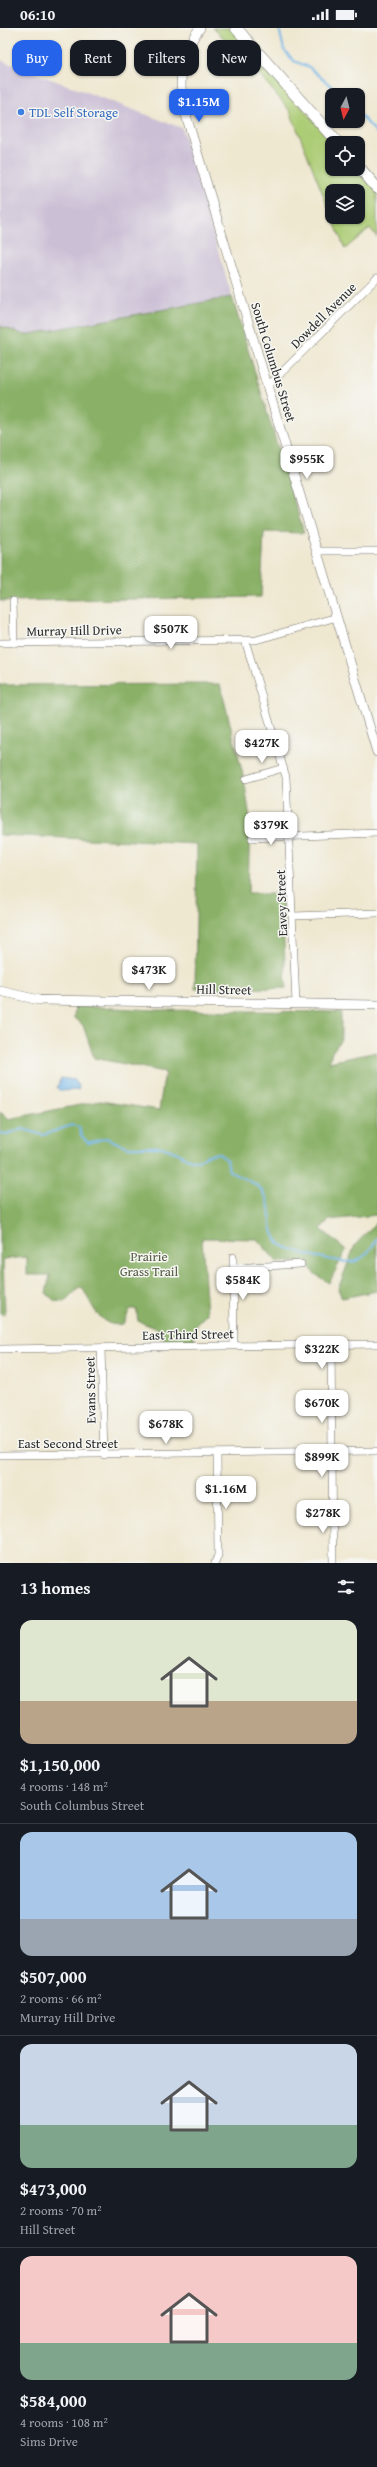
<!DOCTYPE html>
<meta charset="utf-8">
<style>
:root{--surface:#171b24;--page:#242831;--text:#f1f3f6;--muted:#9ea1a6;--line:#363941;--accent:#2563eb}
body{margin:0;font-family:"Gentium Book Plus",serif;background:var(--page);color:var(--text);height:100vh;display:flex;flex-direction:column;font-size:15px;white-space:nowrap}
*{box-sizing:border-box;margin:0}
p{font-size:13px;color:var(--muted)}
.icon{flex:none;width:22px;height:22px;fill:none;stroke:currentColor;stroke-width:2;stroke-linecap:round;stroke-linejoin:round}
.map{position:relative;height:1535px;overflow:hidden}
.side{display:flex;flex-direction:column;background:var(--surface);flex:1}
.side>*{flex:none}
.guide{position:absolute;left:12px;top:12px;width:353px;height:36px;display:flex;gap:8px}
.needle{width:26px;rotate:187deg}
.fabs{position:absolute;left:325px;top:60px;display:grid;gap:8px}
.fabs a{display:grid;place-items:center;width:40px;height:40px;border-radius:8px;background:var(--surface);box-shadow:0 1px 3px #0004;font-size:20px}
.price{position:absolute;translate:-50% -34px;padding:0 9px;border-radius:8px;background:#fff;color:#222;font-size:13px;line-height:26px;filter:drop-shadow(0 1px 2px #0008)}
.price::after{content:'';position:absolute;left:50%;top:24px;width:12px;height:9px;margin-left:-6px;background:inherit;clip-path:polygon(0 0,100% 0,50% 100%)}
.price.active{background:var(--accent);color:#fff}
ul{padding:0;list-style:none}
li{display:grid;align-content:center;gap:8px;height:212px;padding:0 20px}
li+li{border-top:1px solid var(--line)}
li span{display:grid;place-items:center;height:124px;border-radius:12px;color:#555}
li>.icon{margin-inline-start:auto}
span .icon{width:72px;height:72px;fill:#fffc;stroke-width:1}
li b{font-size:17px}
h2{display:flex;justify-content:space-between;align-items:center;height:48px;padding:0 20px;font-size:17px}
.tag{padding:0 14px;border-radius:12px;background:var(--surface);box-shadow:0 1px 3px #0004;font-size:14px;line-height:36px}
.tag.active{background:var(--accent);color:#fff}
.status{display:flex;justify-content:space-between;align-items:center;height:28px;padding:0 20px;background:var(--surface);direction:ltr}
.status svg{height:11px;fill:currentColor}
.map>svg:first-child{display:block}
.industrial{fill:#cbbfd5}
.green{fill:#accc74;stroke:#6c7c50}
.forest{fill:#89b066;stroke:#5a6e48}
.water{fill:#73b6e8;stroke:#4f708a}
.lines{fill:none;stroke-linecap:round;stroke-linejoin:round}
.stream{stroke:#73b6e8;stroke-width:2}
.minor-casing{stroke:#706d65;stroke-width:8}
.tertiary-casing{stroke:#706d65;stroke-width:10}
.primary-casing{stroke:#706d65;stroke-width:12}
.minor{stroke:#fff;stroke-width:7}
.tertiary{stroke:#fff;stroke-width:9}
.primary{stroke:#fff;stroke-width:11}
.shop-dot{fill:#3f7fe0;stroke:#f6f6f2;stroke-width:1.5}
.labels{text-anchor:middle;stroke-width:3;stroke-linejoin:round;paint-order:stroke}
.shop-label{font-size:13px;fill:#366cbe;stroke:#f6f6f2;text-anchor:start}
.street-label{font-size:13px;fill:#2b2b2b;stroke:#f6f6f2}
.park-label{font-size:13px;fill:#525b41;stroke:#f6f6f2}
</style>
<div class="status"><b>06:10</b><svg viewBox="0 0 49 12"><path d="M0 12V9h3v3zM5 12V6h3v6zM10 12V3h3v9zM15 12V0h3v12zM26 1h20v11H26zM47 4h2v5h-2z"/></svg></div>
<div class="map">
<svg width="377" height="1535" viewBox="0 0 377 1535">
<rect width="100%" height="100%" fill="#f6f6f2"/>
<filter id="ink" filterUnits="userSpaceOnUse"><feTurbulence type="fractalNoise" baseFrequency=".025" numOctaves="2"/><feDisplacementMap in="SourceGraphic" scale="8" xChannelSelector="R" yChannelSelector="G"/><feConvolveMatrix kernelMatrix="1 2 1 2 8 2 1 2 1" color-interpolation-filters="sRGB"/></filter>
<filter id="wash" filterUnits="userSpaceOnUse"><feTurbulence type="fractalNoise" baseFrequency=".012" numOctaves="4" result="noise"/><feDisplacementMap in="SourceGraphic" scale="16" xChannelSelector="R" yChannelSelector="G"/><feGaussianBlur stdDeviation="0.9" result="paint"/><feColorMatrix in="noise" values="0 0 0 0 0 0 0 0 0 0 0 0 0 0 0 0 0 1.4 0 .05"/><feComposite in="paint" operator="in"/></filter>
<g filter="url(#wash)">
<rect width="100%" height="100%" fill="#efe8d1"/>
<polygon class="industrial" points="0,32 182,100 232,269 25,307 0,298"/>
<polygon class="green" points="213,0 235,0 332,115 332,141 358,141 377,160 377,209 370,200 345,221 332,189 358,189 358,163 332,163 332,189 290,83 250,35"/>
<g class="forest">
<polygon points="232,269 304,505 264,504 261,569 0,573 0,298 25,307"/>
<polygon points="220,656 244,751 250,790 248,866 282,866 286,960 195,961 197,816 0,807 0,657"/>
<path d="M75,978L156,982L341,984V1012L332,1024L329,1034L377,1024V1187L329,1192L321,1201L346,1222L329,1255L315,1246L306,1234H277L257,1211L202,1210L207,1286L197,1296L194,1312L163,1313L158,1301L138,1293L136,1281H130L123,1296C100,1301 93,1278 83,1261L79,1260L65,1274L55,1273L46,1265L50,1247H27V1229L3,1231L5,1286H0V1084L8,1091L100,1073L159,1082L165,1044L94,1030L83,997L74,990Z"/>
<polygon points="377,1194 377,1263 342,1270 338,1261 355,1217"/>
</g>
<polygon class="water" points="61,1050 75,1052 79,1058 78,1062 60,1063 57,1059"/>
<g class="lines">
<g class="stream">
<polyline points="279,0 284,22 294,33 309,39 342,67"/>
<polyline points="358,85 377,105"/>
<path d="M0,1105L6,1106L23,1101L43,1107L72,1097L79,1099L81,1107L88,1115L106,1110L128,1119H162L178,1125L188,1131L198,1133L207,1127L218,1125L227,1132L229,1143C238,1149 254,1153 261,1161C275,1176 265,1200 279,1215C287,1223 345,1237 356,1233C366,1229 371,1220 377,1211"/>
</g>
</g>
</g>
<g filter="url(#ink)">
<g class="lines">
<g class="minor-casing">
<g id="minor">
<polyline points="268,358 377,250"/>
<polyline points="317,523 377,523"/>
<polyline points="13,573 14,615"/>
<polyline points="245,612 286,749 296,975"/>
<polyline points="0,615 256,612 337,589"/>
<polyline points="246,751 283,740"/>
<polyline points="252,810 377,805"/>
<polyline points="294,888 377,885"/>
<polyline points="233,1229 234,1317"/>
<polyline points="233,1240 301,1236"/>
<polyline points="331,1316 333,1535"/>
<polyline points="101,1320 104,1427"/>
<polyline points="0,1321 377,1316"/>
<polyline points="0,1427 377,1423"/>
<polyline points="215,1535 218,1527 217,1425"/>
</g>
</g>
<g class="tertiary-casing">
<g id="tertiary">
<path d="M200,0C182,23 178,49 183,77L377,724"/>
<polyline points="0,963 39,972 377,977"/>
</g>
</g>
<g class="primary-casing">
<g id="primary">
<polyline points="236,0 338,115"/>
<polyline points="358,138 377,160"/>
</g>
</g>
<use href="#minor" class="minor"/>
<use href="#tertiary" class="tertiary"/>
<use href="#primary" class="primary"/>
</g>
</g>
<circle class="shop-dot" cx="21" cy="84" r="4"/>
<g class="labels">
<g class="shop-label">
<text x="29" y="89">TDL Self Storage</text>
</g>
<g class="street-label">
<text transform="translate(323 287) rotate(-45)" y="5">Dowdell Avenue</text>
<text transform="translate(274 334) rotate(73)" y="5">South Columbus Street</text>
<text transform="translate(74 602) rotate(-1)" y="5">Murray Hill Drive</text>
<text transform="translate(281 875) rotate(-92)" y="5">Eavey Street</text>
<text transform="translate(224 961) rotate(1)" y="5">Hill Street</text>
<text transform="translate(188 1306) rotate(-1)" y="5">East Third Street</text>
<text transform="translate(90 1362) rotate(-91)" y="5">Evans Street</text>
<text x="68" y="1420">East Second Street</text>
</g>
<g class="park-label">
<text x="149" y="1233">Prairie<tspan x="149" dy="15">Grass Trail</tspan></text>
</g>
</g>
</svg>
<div class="fabs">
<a><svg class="needle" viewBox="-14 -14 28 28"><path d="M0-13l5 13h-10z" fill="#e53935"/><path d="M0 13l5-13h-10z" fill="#9ea1a6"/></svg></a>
<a><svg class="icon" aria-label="locate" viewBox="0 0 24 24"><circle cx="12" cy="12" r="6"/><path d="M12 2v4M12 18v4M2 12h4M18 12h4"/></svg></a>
<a><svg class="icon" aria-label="layers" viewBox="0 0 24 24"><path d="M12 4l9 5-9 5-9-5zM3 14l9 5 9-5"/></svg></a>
</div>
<b class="price active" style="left:199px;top:95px">$1.15M</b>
<b class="price" style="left:307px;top:452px">$955K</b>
<b class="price" style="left:171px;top:622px">$507K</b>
<b class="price" style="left:262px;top:736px">$427K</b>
<b class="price" style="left:271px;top:818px">$379K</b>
<b class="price" style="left:149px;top:963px">$473K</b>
<b class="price" style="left:243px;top:1273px">$584K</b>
<b class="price" style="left:322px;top:1342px">$322K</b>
<b class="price" style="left:322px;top:1396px">$670K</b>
<b class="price" style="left:166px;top:1417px">$678K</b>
<b class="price" style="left:322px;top:1450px">$899K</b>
<b class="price" style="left:226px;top:1482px">$1.16M</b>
<b class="price" style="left:323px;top:1506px">$278K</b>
<div class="guide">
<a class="tag active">Buy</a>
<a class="tag">Rent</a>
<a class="tag">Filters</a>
<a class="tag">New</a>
</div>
</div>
<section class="side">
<h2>13 homes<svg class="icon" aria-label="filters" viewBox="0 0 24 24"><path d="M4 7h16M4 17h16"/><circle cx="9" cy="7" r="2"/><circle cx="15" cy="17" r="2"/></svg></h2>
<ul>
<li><span style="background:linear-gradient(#dfe7d0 65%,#b9a48a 0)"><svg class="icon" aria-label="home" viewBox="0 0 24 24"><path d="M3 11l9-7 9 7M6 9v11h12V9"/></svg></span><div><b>$1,150,000</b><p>4 rooms · 148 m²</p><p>South Columbus Street</p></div></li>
<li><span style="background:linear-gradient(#a9c7e8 70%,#9aa5b1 0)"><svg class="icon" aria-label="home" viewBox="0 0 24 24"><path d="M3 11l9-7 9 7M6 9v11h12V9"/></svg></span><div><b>$507,000</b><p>2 rooms · 66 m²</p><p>Murray Hill Drive</p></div></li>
<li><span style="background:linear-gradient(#c9d6e8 65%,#7fa58c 0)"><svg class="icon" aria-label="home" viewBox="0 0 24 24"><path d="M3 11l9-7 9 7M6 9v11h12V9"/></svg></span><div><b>$473,000</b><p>2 rooms · 70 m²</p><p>Hill Street</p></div></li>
<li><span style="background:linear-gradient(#f6c9c9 70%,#7fa58c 0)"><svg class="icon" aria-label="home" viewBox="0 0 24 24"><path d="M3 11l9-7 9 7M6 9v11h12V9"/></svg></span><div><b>$584,000</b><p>4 rooms · 108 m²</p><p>Sims Drive</p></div></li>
</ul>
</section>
